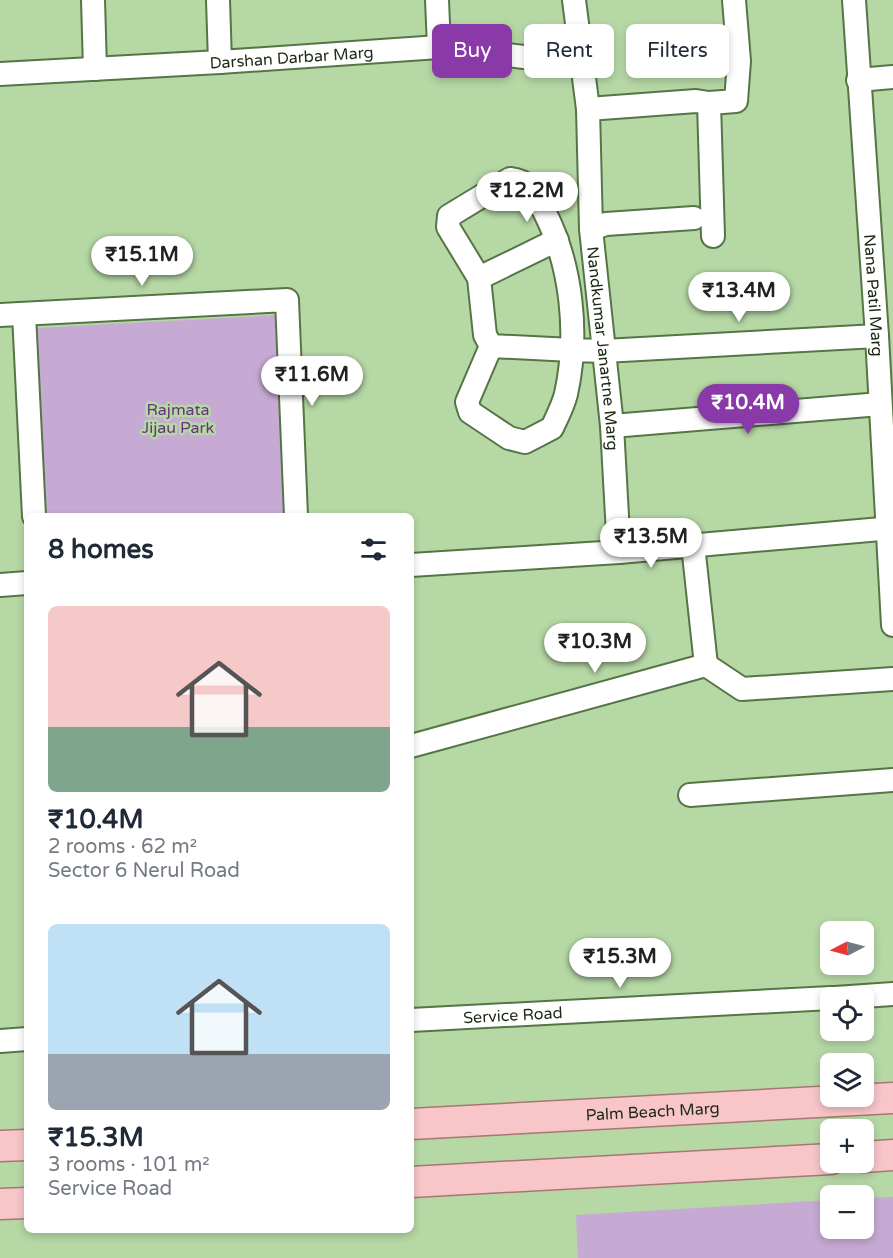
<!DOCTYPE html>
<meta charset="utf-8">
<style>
:root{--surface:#fff;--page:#f6f6f7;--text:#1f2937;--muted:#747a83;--accent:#8a39a8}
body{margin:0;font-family:"Varela Round",sans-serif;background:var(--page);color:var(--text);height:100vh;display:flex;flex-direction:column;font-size:22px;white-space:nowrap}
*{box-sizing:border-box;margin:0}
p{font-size:20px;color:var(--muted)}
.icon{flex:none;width:33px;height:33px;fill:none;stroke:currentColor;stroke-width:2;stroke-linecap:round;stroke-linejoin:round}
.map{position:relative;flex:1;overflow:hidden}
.side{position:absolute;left:24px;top:513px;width:390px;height:720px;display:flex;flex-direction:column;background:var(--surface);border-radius:9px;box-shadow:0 3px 9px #0003}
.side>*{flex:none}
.hud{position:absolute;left:432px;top:24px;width:370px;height:54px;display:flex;gap:12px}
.needle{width:39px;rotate:264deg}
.controls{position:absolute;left:820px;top:921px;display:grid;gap:12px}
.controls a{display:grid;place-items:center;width:54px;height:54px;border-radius:9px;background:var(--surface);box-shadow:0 3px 9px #0003;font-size:30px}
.price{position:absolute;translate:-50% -51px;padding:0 14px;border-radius:21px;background:#fff;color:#222;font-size:20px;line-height:39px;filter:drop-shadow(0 2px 3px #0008)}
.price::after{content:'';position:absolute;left:50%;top:36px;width:18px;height:14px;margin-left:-9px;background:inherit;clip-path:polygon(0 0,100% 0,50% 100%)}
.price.current{background:var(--accent);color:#fff}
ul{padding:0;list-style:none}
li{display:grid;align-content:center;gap:12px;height:318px;padding:0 24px}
li span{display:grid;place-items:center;height:186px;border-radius:9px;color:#555}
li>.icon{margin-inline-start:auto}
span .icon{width:108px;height:108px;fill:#fffc;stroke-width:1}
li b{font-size:26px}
h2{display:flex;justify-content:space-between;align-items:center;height:72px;padding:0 24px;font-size:26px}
.chip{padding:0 21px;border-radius:9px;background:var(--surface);box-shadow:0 3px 9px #0003;font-size:21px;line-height:54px}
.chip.current{background:var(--accent);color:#fff}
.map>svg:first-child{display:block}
.green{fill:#c7aad4}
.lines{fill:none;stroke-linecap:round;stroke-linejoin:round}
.minor-casing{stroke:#567546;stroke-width:26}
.major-casing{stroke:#a87673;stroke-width:33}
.minor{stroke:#fff;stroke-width:22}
.major{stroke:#f8c5c9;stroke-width:30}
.labels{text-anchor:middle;stroke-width:5;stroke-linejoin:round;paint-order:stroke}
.street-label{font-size:16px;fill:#1c2915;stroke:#b6d8a5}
.park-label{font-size:16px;fill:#663579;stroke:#b6d8a5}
</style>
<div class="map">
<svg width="893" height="1258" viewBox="0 0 893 1258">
<rect width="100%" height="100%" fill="#b6d8a5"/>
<g class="green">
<polygon points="278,315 289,516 47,516 37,328"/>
<polygon points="893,1197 893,1258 578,1258 576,1215 831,1200 831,1228 864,1228 864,1198"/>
</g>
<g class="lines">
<g class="minor-casing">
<g id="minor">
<polyline points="93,0 95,69"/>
<polyline points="218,0 220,62"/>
<polyline points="437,0 439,47"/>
<path id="s1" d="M574,0L588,109L591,229L612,426L619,552"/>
<path id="s2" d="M854,0L877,336L893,625"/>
<path id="s3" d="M0,74L220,62L439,47L583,64"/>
<polyline points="858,80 893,77"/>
<polyline points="709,103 713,236"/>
<polyline points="588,109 696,101 709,103 736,101 739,61 734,0"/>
<polyline points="591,229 606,224 694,218"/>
<polyline points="479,278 557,240"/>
<polyline points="24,314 34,516"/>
<polyline points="0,315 287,300 296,516"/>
<path d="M491,346L467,402L470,412L509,438L525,442L552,428C557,417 563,406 566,394C579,335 572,265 544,211C534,193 532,182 510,179L449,216L448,227L479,278L485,335L491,346L572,350L604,351L877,336"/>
<polyline points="612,426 880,404"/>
<polyline points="411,565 619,552 893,528"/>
<polyline points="0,585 27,583"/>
<polyline points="706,665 742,689 893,679"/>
<polyline points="411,746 706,665 693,545"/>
<polyline points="690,795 893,780"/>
<polyline points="835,998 893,994"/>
<path id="s4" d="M411,1020L831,998"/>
<polyline points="0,1041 27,1039"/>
</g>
</g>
<g class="major-casing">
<g id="major">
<path id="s5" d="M411,1124L893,1098"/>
<polyline points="0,1146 27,1145"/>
<polyline points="864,1157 893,1155"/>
<polyline points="411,1182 831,1159"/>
<polyline points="0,1204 27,1203"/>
</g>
</g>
<use href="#minor" class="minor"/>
<use href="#major" class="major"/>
</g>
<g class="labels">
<g class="street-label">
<text dy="6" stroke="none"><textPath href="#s3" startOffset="292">Darshan Darbar Marg</textPath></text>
<text dy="6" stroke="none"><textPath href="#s2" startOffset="296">Nana Patil Marg</textPath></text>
<text dy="6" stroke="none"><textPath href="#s1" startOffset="350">Nandkumar Janartne Marg</textPath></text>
<text dy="6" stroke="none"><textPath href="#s4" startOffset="102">Service Road</textPath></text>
<text dy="6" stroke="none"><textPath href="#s5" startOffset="242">Palm Beach Marg</textPath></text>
</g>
<g class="park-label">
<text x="178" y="415">Rajmata<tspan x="178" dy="18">Jijau Park</tspan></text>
</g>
</g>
</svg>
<div class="controls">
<a><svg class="needle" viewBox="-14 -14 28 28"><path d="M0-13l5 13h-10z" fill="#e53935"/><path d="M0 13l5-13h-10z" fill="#747a83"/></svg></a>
<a><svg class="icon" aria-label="locate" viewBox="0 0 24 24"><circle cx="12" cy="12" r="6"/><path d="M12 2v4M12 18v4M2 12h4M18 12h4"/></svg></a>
<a><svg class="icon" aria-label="layers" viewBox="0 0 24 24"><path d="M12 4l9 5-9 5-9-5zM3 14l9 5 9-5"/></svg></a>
<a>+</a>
<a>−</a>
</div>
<b class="price" style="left:527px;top:223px">₹12.2M</b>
<b class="price" style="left:142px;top:287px">₹15.1M</b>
<b class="price" style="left:739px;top:323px">₹13.4M</b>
<b class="price" style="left:312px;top:407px">₹11.6M</b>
<b class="price current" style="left:748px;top:435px">₹10.4M</b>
<b class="price" style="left:651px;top:569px">₹13.5M</b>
<b class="price" style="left:595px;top:674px">₹10.3M</b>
<b class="price" style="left:620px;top:989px">₹15.3M</b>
<div class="hud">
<a class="chip current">Buy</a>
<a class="chip">Rent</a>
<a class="chip">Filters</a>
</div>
<section class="side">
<h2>8 homes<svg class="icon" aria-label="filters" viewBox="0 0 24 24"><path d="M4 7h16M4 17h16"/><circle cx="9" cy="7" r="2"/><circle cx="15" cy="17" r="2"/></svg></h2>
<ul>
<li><span style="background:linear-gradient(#f6c9c9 65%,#7fa58c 0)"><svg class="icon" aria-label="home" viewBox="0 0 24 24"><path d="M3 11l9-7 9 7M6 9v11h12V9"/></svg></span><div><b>₹10.4M</b><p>2 rooms · 62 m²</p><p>Sector 6 Nerul Road</p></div></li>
<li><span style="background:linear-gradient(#bfe0f5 70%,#9aa5b1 0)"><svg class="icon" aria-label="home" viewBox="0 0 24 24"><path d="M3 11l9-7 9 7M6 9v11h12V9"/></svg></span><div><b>₹15.3M</b><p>3 rooms · 101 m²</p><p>Service Road</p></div></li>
</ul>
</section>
</div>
